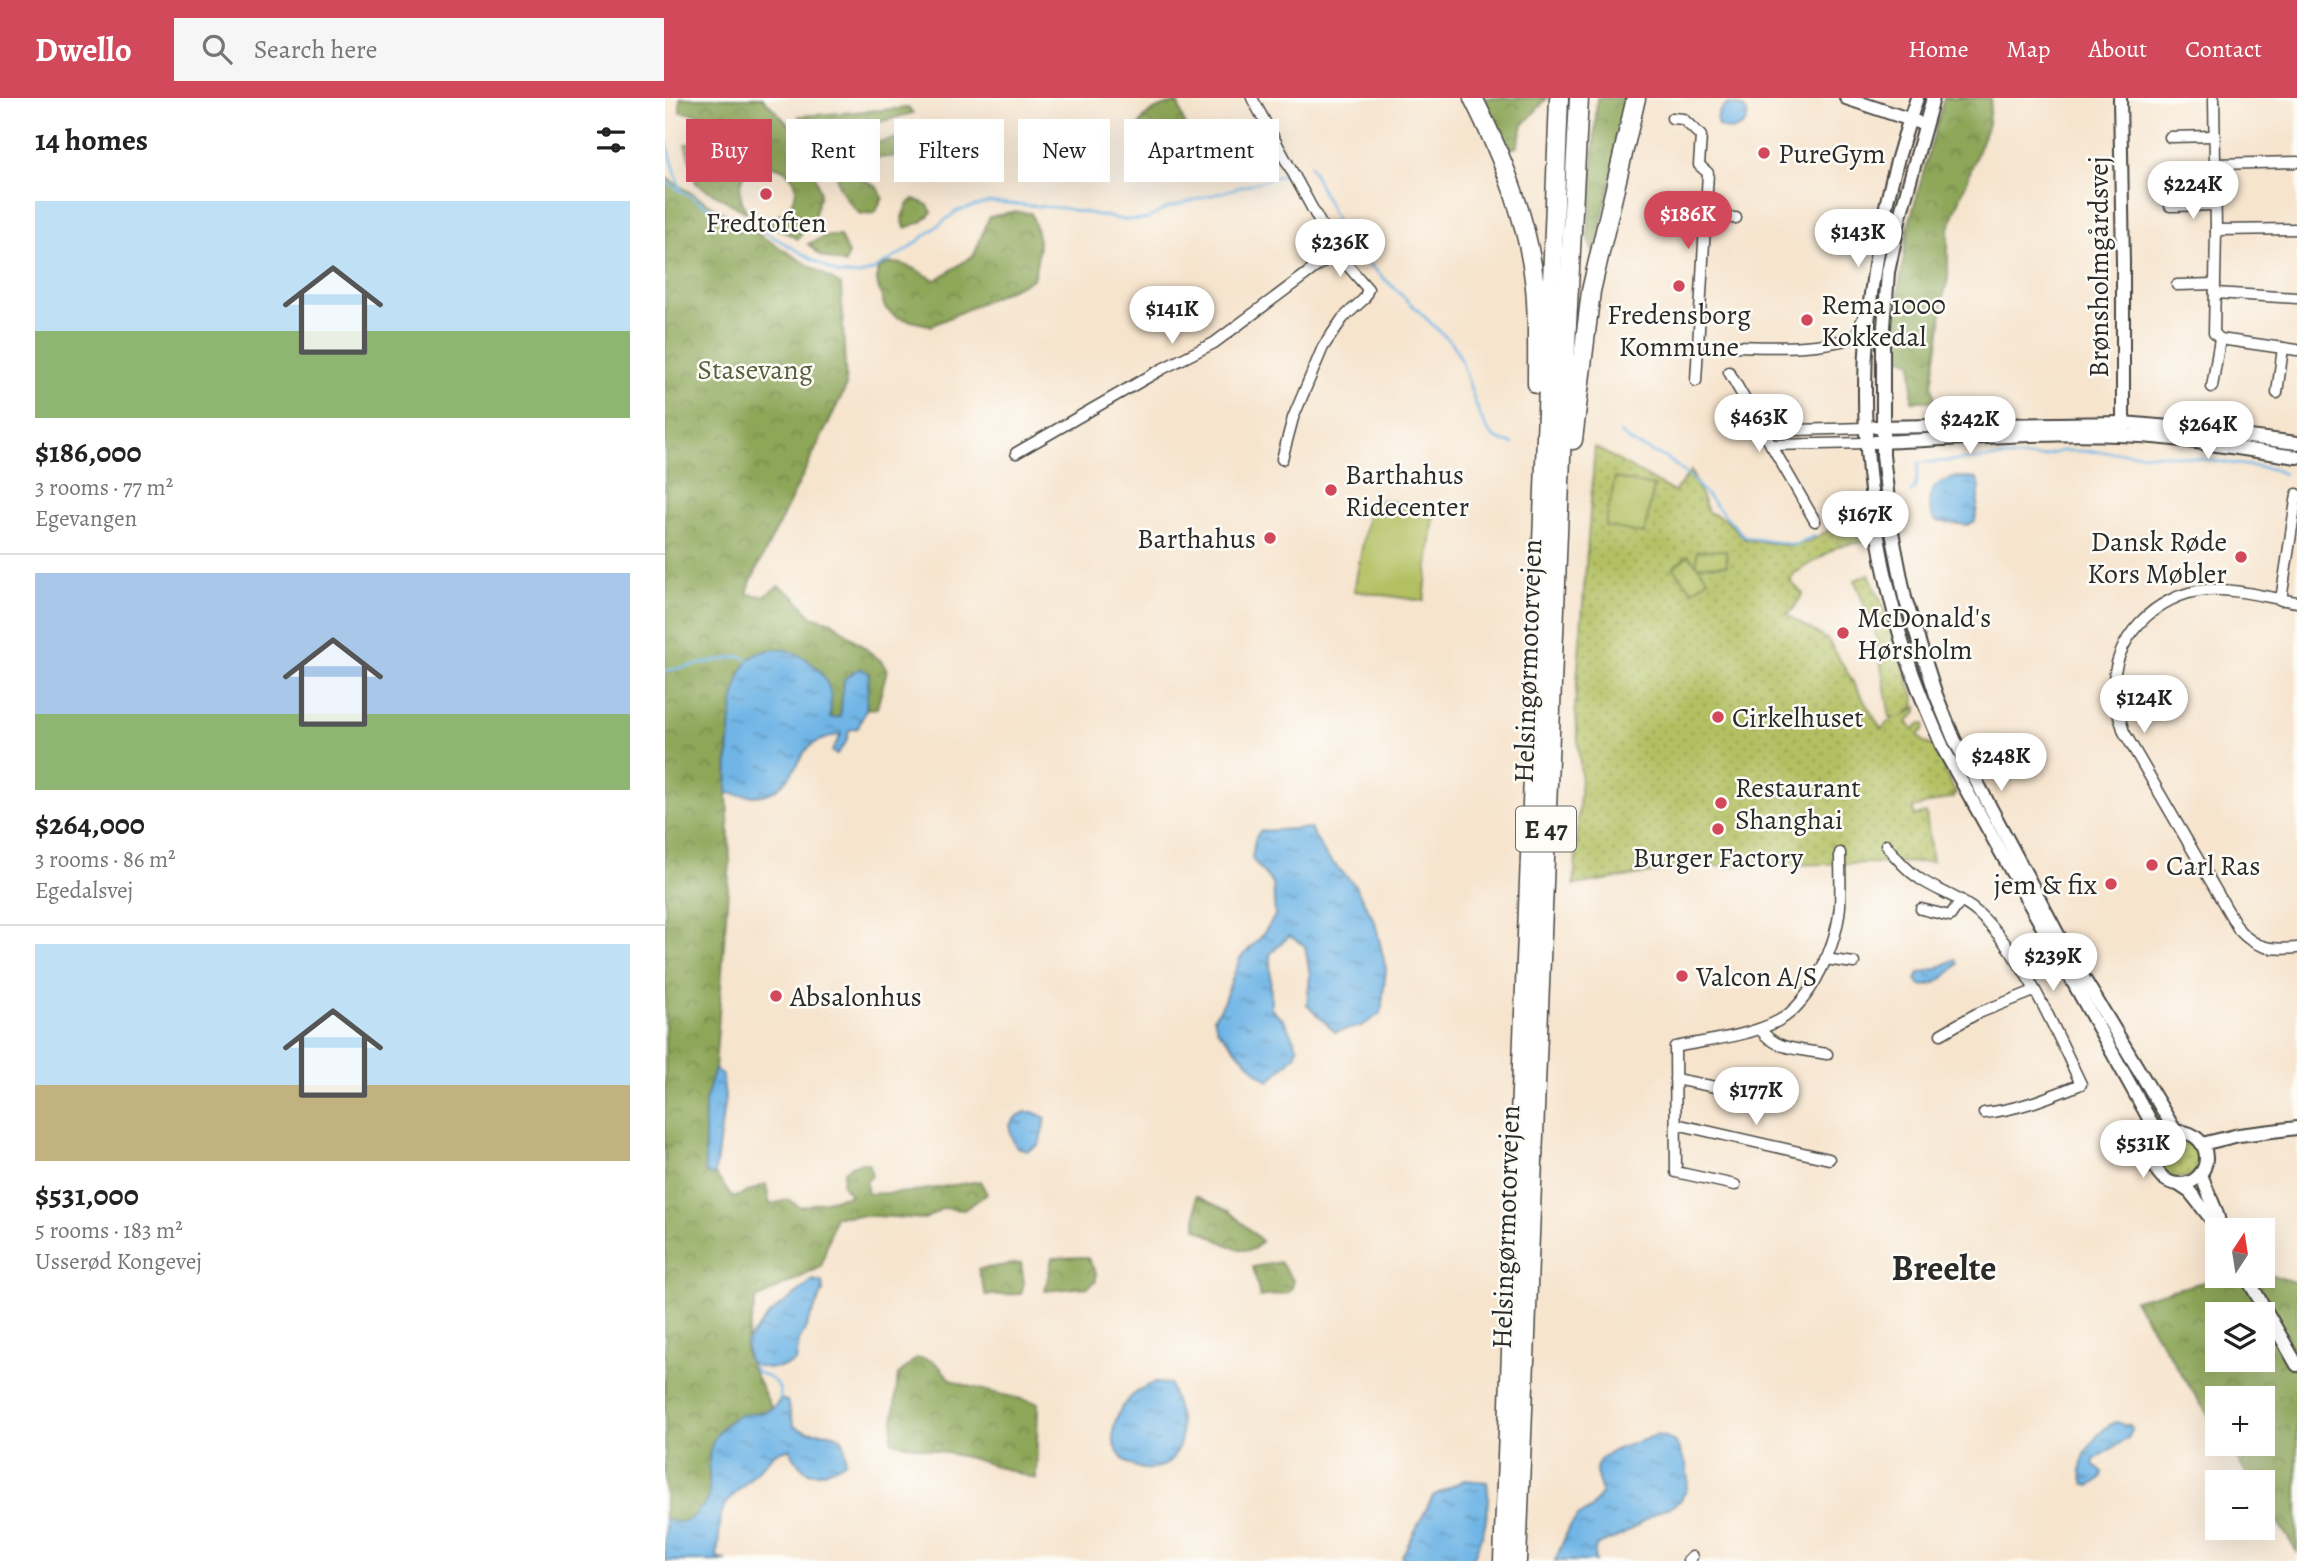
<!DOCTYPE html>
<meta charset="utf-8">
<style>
:root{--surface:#fff;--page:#f6f6f6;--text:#222;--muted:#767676;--line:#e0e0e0;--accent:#d1495b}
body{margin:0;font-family:Alegreya,serif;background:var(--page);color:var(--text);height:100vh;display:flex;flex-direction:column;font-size:26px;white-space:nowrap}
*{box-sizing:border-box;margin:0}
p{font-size:23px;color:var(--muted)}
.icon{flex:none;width:38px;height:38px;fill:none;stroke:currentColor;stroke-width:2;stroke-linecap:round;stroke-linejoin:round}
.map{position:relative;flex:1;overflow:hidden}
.sheet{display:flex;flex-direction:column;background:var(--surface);width:665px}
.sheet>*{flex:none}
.guide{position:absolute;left:21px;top:21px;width:665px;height:63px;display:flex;gap:14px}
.needle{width:46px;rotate:12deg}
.buttons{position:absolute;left:1540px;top:1120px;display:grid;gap:14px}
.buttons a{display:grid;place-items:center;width:70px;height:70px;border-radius:0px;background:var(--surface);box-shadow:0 7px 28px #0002;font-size:35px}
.price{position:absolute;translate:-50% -60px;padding:0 16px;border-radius:24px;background:#fff;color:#222;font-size:23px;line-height:46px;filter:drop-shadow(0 2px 4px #0008)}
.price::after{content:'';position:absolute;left:50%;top:42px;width:21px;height:16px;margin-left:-10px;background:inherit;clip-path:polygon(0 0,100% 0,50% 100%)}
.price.active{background:var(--accent);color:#fff}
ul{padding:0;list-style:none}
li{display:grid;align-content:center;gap:14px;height:371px;padding:0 35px}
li+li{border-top:2px solid var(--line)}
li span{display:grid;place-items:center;height:217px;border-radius:0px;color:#555}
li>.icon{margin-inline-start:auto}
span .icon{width:126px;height:126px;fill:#fffc;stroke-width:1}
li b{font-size:30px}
h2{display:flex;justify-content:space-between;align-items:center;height:84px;padding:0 35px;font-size:30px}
.tag{padding:0 24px;border-radius:0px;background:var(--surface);box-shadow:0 7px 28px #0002;font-size:24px;line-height:63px}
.tag.active{background:var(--accent);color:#fff}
header{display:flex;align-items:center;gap:42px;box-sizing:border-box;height:98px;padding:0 35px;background:var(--accent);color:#fff}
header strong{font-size:33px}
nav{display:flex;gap:38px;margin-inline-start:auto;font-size:24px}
.search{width:490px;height:63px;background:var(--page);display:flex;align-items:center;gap:18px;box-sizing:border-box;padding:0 24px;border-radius:0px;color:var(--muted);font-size:26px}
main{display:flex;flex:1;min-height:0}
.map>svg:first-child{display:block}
.green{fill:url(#green-dots);stroke:#6e7646;stroke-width:2}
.forest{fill:url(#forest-crowns);stroke:#5c6842;stroke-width:2;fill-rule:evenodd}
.pitch{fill:#b2c062;stroke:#6e7646;stroke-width:2}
.water{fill:url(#water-ripples);stroke:#4d7088;stroke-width:2}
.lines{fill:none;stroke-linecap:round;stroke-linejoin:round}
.stream{stroke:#6fb5e6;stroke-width:2.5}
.street-casing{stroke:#494743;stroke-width:13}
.secondary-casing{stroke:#494743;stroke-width:16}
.highway-casing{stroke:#494743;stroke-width:21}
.street{stroke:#fff;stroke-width:10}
.secondary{stroke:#fff;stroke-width:12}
.highway{stroke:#fff;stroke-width:18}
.poi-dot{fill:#d1495b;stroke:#fdfcf7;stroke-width:2.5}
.labels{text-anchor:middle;stroke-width:5;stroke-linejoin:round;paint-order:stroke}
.shield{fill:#fdfcf7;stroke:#6a6a68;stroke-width:2}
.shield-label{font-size:26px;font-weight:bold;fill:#2b2b2b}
.poi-label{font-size:28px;fill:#2b2b2b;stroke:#fdfcf7;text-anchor:start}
.street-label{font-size:28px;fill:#2b2b2b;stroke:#fdfcf7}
.park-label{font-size:28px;fill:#5a5f3e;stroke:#fdfcf7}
.district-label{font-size:35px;font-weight:bold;fill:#2b2b2b;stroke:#fdfcf7}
</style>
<header>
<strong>Dwello</strong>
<div class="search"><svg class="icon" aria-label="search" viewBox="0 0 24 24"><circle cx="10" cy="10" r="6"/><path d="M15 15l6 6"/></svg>Search here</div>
<nav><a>Home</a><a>Map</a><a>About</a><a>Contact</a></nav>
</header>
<main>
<section class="sheet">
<h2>14 homes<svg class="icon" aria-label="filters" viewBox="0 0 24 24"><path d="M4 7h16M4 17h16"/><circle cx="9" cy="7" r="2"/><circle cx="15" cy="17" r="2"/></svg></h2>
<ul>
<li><span style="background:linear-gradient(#bfe0f5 60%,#8fb573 0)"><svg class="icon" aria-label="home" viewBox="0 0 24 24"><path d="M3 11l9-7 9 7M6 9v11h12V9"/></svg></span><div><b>$186,000</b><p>3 rooms · 77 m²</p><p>Egevangen</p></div></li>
<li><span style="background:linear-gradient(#a9c7e8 65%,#8fb573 0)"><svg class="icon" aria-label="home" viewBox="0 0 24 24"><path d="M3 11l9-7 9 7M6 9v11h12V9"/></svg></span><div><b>$264,000</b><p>3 rooms · 86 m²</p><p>Egedalsvej</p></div></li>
<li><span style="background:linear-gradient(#bfe0f5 65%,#c2b280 0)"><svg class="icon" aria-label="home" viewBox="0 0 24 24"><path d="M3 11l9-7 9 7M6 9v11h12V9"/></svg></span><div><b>$531,000</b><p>5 rooms · 183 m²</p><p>Usserød Kongevej</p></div></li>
</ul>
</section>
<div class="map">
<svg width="1632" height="1463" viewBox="0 0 1632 1463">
<defs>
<pattern id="green-dots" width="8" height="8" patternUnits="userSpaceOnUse" patternTransform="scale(1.75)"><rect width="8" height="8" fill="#b2c062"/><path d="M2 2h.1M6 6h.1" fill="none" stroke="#919c51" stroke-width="1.8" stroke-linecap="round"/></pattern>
<pattern id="forest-crowns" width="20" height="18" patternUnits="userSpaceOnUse" patternTransform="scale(1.75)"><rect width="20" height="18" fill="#8da658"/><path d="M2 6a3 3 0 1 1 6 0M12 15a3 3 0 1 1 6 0" fill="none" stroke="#738749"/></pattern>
<pattern id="water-ripples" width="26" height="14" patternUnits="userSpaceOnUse" patternTransform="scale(1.75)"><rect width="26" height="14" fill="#6fb5e6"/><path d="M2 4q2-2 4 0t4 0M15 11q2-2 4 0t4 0" fill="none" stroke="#5b93bb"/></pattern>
</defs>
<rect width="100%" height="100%" fill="#fdfcf7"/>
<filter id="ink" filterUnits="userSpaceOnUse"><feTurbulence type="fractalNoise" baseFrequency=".0143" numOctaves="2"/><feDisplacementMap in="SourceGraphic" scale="14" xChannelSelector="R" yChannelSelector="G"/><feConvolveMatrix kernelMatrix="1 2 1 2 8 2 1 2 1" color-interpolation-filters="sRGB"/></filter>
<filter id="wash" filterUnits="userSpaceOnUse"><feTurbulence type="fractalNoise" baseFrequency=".00686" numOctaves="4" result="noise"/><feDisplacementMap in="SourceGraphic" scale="28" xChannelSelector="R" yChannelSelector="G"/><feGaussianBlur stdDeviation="1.57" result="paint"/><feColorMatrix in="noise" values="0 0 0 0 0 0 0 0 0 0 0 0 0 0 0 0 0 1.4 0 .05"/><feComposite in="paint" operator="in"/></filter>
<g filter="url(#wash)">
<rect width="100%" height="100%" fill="#f6e4cd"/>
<g class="green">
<polygon points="930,349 1009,394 1026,373 1043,414 1060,421 1080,441 1126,448 1145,443 1188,418 1190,430 1198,444 1174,448 1129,476 1125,483 1138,496 1127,513 1121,516 1163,542 1216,631 1230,619 1225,619 1209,527 1206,526 1190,482 1204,476 1221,515 1250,602 1249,609 1239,618 1252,609 1252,614 1242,624 1248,631 1256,625 1260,626 1259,631 1253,637 1260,645 1269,648 1291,696 1288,696 1289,699 1248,710 1249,718 1261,715 1267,764 1050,768 1004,772 909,787 916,678 910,609"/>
<circle cx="1515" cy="1059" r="21"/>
</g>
<g class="forest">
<path d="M15,0H98L126,29L148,70L155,95L150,116L133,141L96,122C111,120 119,117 127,104C152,61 48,46 82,115L31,85L20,46L75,35L68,23L60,16L43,18L15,14Z"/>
<polygon points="814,0 882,0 858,27 852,49 842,52"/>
<polygon points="932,0 964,0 929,157 923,141"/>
<polygon points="1279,0 1326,0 1323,26 1283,133 1283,181 1277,203 1276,227 1267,287 1270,303 1247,303 1247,264 1229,257 1227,236 1244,126"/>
<path d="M513,5C519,25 528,47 520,67C494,63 486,57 471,36C476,16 493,7 513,5Z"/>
<polygon points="243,10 248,15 189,31 158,47 134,18"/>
<polygon points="249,37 292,37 327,64 320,68 299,60 270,55 212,60 187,55 209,45"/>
<path d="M174,65L197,72V81L212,89L218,100L210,115L195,116C183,104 165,84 174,65Z"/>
<path d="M0,79L176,187L181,289L86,483L82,496L99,498L114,488L130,499L146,518L167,524L216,563L222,572L212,610L201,611L204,575L179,581L175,619L165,620L166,598L75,580L70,601L63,646L62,695L65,763L50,971L40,1004V1072L42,1076H50L68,1100L101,1086L105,1107L123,1101L135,1109L186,1097L177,1086L179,1073C187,1067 194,1063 204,1066L207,1078L201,1084L203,1096L244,1094L315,1083L322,1096L299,1112L278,1110L260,1121L211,1118H170L156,1169L91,1201L80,1250L82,1260L107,1311L58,1329C39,1350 48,1377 43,1402C31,1417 19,1432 0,1420Z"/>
<polygon points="249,101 263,107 267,114 257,124 240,130 237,119 242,107"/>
<path d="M346,114L366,115C377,144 375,152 368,181L266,228L231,219L220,210L212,184V173C230,154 252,174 271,182L309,157L324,119Z"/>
<polygon points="161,138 175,138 183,156 180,166 156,158 143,146"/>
<path d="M531,1098L564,1113L597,1143C594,1146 592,1149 588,1151C575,1158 544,1136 531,1130Z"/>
<polygon points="422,1159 431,1175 431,1183 423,1189 380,1193 387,1160"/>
<polygon points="615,1164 628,1182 627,1192 622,1195 595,1199 588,1169"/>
<polygon points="356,1165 359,1185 356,1196 321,1197 313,1171"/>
<path d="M1598,1174L1632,1185V1454L1598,1401V1384H1587L1562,1346H1598V1300H1552V1331L1469,1202L1561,1178H1598ZM1552,1216H1598V1262H1552Z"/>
<path d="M251,1260C274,1260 274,1271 287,1282C295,1288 358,1301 373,1305L371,1381L305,1360L226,1343L233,1277Z"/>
</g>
<g class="pitch">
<polygon points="950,380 989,388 979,436 940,428"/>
<polygon points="719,402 767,414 769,417 759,503 689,493 704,411 708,406"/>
<polygon points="1061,452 1062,467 1033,468 1043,481 1028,493 1008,470 1023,457 1032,467 1032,453"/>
</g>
<g class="water">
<path d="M1063,6C1098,7 1080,43 1053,28C1050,17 1055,11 1063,6Z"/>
<path d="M1292,379L1312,381L1315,387L1310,423L1302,427L1271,423C1262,412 1261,393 1275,385C1280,382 1287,381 1292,379Z"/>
<path d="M117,551C141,557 161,572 166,598C167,604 165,613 165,620L175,619L179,581L195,570L204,575L201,611L193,630L184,632L181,644L171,657L167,653L176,636C164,639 149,643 141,652C136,658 133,666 129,672C110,701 94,700 62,695C63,666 63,580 86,560C95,552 105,552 117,551Z"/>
<polygon points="645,730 661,758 689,786 710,824 721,871 716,915 697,928 670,934 642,907 645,877 640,848 624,838 605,856 606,911 619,922 633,950 630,958 604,983 593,975 552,931 549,919 556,910 575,860 596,839 610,818 608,786 587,761 590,741 595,733"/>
<path d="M1290,861L1293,866C1284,876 1269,891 1255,887L1251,882L1254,875L1273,870Z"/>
<polygon points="50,971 57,977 60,998 50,1076 45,1077 40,1072 40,1004"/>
<path d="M361,1014H368L381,1020L374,1047L362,1053L351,1049C342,1030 341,1022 361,1014Z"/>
<path d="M148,1182L157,1184L158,1193L134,1243L131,1263C116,1272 98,1273 83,1263L81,1244L103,1218Z"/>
<path d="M490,1285L505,1286C509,1303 520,1326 515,1344C503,1395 427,1368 454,1315C460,1301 476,1289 490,1285Z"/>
<path d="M115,1301L122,1303L129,1328C152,1343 185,1320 180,1364C153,1379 140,1383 125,1351L111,1354L60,1406L56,1417L52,1460L62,1463H0V1420C19,1432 31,1417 43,1402C46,1386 42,1368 45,1353C48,1339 59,1324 71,1319C88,1311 104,1321 115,1301Z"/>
<path d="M1450,1324L1465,1327L1467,1333L1463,1340L1429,1362V1367L1438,1374C1437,1381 1430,1386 1424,1388L1419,1386C1418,1381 1415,1374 1416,1369C1419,1352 1435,1331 1450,1324Z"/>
<path d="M990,1337L1000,1339L1011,1345L1021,1366L1023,1383L1021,1393L1015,1403L1005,1409L993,1414L957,1437L931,1448L929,1459L931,1463H890L904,1430L913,1418L926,1411L937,1394C935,1387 931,1378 931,1372C932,1350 976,1346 990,1337Z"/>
<path d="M799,1382L822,1384C826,1412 819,1437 807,1463H739L737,1458L768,1398Z"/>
</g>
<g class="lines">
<g class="stream">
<polyline points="0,37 16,94"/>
<path d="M645,67L681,144L788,246C804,271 809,320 828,338C833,343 841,344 848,346"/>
<polyline points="0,83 53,115 77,121 173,176 194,177 208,172 240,153 292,113 324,104 397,110 459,122 482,121 502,110 621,76"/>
<polyline points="955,335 968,345 1003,361 1025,379 1080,439 1130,447 1149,438"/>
<polyline points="1246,394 1250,390 1254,365 1341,359 1376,359 1396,353 1413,353 1508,357 1607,371 1619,376"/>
<polyline points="1164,429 1188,421"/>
<polyline points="0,573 76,558 83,562"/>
<path d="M90,1267V1273C103,1279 118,1284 115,1301"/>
</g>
</g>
</g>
<g filter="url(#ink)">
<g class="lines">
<g class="street-casing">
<g id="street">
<polyline points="587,0 671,154 703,191 699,201 678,220 658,249 628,320 617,361"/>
<polyline points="1549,0 1551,132 1549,235 1555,241 1632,252"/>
<polyline points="1007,20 1018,21 1036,38 1034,67 1043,75 1031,283"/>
<polyline points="1505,39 1549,38"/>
<polyline points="1550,66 1632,64"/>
<polyline points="1505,108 1551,107"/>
<polyline points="1041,119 1071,120"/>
<polyline points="1551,132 1632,131"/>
<polyline points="1512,187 1550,186"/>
<polyline points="1550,195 1632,200"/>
<path d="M1071,248C1111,249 1153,251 1191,239L1202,209"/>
<polyline points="1064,274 1150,423"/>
<polyline points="1547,289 1555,241"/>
<polyline points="1612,295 1618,250"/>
<polyline points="1098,333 1200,330"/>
<polyline points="1106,347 1201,345"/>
<polyline points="351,355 497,271 549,245 671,154"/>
<polyline points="1616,502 1632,396"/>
<path d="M1632,504C1603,500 1571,490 1541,492C1491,496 1446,541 1449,593C1450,607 1455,621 1459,634L1574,832C1591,851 1607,852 1632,850"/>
<path d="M1221,747C1231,760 1241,772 1255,781C1274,794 1297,800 1314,816C1360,859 1389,930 1416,986C1384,999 1353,1012 1319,1015"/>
<polyline points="1256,811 1285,818 1296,802"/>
<polyline points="1160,861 1189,865"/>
<path d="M1095,931C1111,953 1136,951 1162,956"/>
<polyline points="1276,936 1311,916 1369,893"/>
<polyline points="1010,981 1066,992"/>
<polyline points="1011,1026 1164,1061"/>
<path d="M1070,1087L1011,1074L1010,949C1043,942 1082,939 1113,923C1147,905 1172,845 1175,808C1176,791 1175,772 1175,755"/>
<polyline points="1023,1463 1027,1459"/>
</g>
</g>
<g class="secondary-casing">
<g id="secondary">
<polyline points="1181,0 1252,24"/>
<path d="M1252,0C1215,104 1195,223 1201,334C1204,399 1217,470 1234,533C1245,574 1262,613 1279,652L1496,1042"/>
<polyline points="1268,0 1235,118 1223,174 1218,243 1218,357 1226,429 1240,500 1271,597 1289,641 1398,846 1511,1034"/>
<polyline points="1455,0 1458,164 1458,332"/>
<polyline points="1210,329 1458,325 1505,329 1632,345"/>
<path d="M1210,344C1303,341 1408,331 1499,340C1544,345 1588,353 1632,359"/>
<circle cx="1515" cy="1060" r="26"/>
<polyline points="1537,1046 1574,1037 1632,1030"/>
<path d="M1536,1075C1540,1092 1555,1115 1554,1129"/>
<polyline points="1513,1086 1525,1094 1555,1132"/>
<polyline points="1581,1178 1632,1267"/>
</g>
</g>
<g class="highway-casing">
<g id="highway">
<path d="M808,0C838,60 863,122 870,189C873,221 872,254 872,286"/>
<polyline points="908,342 926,193 971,0"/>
<polyline points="838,1463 894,0"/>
<polyline points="852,1463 899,284 914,0"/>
</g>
</g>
<use href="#street" class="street"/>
<use href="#secondary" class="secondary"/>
<use href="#highway" class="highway"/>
</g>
</g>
<g class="poi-dot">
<circle cx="1099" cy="55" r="7"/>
<circle cx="101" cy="96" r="7"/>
<circle cx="1014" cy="188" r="7"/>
<circle cx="1142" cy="222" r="7"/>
<circle cx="666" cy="392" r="7"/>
<circle cx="605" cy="440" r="7"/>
<circle cx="1576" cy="459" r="7"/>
<circle cx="1178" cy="535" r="7"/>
<circle cx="1053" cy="619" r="7"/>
<circle cx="1056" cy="705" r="7"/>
<circle cx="1053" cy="731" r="7"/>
<circle cx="1487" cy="767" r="7"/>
<circle cx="1446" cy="786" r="7"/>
<circle cx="1017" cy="878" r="7"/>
<circle cx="111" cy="898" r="7"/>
</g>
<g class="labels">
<rect class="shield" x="851" y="708.5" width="60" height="45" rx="5"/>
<g class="shield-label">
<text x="881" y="740">E 47</text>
</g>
<g class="poi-label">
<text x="1113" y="65">PureGym</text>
<text x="101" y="134" text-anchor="middle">Fredtoften</text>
<text x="1156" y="216">Rema 1000<tspan x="1156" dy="32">Kokkedal</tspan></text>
<text x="1014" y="226" text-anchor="middle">Fredensborg<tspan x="1014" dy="32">Kommune</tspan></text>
<text x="680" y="386">Barthahus<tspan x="680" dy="32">Ridecenter</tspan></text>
<text x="591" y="450" text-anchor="end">Barthahus</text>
<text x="1562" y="453" text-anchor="end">Dansk Røde<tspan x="1562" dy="32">Kors Møbler</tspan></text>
<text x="1192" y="529">McDonald's<tspan x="1192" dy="32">Hørsholm</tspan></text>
<text x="1067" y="629">Cirkelhuset</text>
<text x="1070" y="699">Restaurant<tspan x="1070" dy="32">Shanghai</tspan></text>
<text x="1053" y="769" text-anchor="middle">Burger Factory</text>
<text x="1501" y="777">Carl Ras</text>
<text x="1432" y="796" text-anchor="end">jem &amp; fix</text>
<text x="1031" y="888">Valcon A/S</text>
<text x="125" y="908">Absalonhus</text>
</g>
<g class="street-label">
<text transform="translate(1433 169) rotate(-90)" y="10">Brønsholmgårdsvej</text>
<text transform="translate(862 563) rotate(-88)" y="10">Helsingørmotorvejen</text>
<text transform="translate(840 1129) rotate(-88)" y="10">Helsingørmotorvejen</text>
</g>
<g class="park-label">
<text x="90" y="281">Stasevang</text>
</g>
<g class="district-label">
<text x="1279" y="1182">Breelte</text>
</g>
</g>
</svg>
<div class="buttons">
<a><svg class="needle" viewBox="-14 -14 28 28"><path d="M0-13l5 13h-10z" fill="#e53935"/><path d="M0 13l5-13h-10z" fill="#767676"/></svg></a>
<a><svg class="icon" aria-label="layers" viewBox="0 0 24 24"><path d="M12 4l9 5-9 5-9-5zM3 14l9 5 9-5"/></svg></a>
<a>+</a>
<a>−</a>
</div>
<b class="price" style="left:1528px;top:123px">$224K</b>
<b class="price active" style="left:1023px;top:153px">$186K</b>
<b class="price" style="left:1193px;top:171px">$143K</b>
<b class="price" style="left:675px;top:181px">$236K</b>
<b class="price" style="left:507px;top:248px">$141K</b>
<b class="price" style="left:1094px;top:356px">$463K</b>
<b class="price" style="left:1305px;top:358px">$242K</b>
<b class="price" style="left:1543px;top:363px">$264K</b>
<b class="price" style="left:1200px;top:453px">$167K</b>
<b class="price" style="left:1479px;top:637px">$124K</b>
<b class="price" style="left:1336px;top:695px">$248K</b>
<b class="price" style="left:1388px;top:895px">$239K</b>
<b class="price" style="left:1091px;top:1029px">$177K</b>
<b class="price" style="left:1478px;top:1082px">$531K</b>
<div class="guide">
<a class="tag active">Buy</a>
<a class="tag">Rent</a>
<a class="tag">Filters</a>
<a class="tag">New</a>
<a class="tag">Apartment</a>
</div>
</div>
</main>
